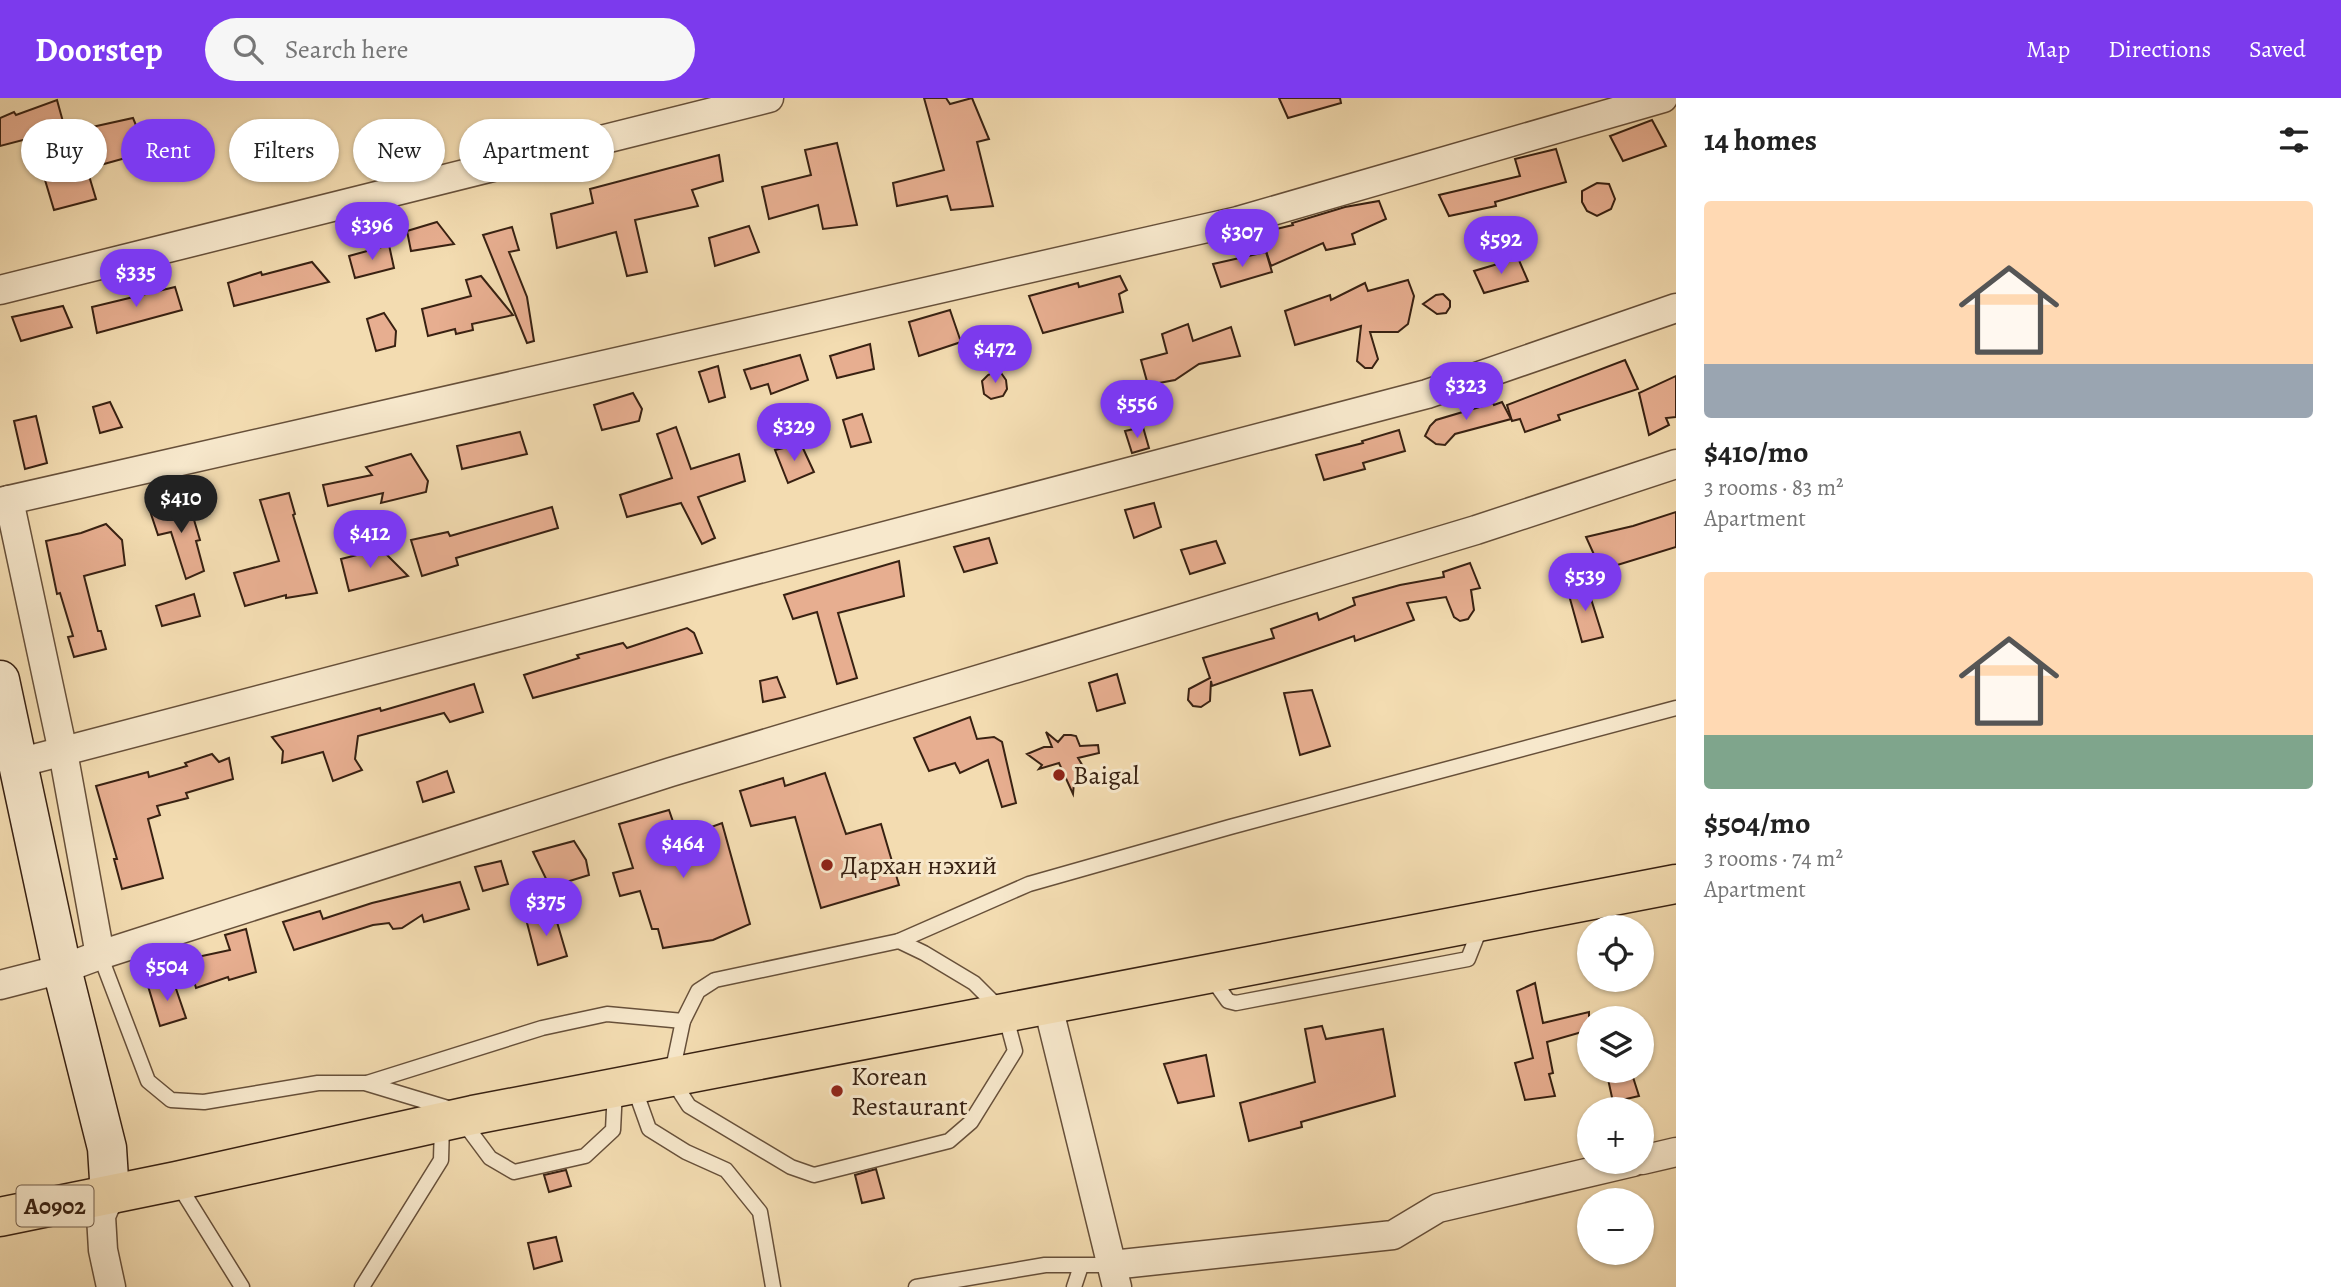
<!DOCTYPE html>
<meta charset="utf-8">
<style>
:root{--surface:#fff;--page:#f6f6f6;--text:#222;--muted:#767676;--accent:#7c3aed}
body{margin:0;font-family:Alegreya,serif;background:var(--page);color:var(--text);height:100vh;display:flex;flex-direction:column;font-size:26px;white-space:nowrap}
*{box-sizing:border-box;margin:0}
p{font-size:23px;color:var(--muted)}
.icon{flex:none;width:38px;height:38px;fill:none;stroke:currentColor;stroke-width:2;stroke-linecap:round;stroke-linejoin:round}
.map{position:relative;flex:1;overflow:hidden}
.drawer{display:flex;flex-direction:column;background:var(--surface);width:665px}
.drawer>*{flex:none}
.hud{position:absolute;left:21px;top:21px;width:665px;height:63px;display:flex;gap:14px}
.buttons{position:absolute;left:1577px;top:817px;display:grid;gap:14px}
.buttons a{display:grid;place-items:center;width:77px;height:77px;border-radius:50%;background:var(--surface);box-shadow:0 2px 5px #0004;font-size:35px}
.price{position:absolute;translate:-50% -60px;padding:0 16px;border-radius:24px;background:var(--accent);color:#fff;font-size:23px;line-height:46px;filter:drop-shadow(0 2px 4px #0008)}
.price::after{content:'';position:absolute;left:50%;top:42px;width:21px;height:16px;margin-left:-10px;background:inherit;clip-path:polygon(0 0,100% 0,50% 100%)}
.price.active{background:#222;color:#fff}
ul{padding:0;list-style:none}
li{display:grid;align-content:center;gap:14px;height:371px;padding:0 28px}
li span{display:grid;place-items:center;height:217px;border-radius:7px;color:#555}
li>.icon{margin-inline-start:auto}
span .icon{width:126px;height:126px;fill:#fffc;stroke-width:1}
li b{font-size:30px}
h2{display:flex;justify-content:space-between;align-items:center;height:84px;padding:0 28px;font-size:30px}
.pill{padding:0 24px;border-radius:32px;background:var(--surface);box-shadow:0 2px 5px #0004;font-size:24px;line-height:63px}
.pill.active{background:var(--accent);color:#fff}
header{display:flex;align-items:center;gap:42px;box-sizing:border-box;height:98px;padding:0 35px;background:var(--accent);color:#fff}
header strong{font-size:33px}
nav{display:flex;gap:38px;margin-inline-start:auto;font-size:24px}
.search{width:490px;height:63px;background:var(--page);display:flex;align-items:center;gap:18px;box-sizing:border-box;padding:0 24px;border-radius:38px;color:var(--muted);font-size:26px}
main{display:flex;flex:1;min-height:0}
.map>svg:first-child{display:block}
.building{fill:#e7ae90;stroke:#382112;stroke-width:2}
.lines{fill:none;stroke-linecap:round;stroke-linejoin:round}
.lane-casing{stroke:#67503a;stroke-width:17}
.street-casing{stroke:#67503a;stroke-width:31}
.secondary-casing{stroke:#382112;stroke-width:41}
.highway-casing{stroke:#382112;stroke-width:41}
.lane{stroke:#f7e8cc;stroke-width:14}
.street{stroke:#f7e8cc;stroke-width:28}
.secondary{stroke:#f7e8cc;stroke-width:38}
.highway{stroke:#f3dcb1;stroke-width:38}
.poi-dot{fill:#8f2418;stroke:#f7e8cc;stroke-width:2.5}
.labels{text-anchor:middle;stroke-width:6;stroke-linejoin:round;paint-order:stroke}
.shield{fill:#f7e8cc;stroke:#715d4a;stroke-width:2}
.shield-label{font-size:24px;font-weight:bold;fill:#382112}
.poi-label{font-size:26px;fill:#382112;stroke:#f7e8cc;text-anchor:start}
</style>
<header>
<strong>Doorstep</strong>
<div class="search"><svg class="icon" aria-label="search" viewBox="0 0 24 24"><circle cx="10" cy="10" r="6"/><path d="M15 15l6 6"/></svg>Search here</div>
<nav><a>Map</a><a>Directions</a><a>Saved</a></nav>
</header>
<main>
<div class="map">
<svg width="1676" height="1189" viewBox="0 0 1676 1189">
<rect width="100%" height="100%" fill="#f3dcb1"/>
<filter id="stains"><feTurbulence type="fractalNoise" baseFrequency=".00286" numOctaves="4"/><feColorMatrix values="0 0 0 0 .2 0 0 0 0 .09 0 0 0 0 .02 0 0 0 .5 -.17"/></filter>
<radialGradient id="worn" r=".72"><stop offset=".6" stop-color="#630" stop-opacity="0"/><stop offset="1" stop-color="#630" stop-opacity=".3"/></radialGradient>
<g class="building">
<polygon points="924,0 946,0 950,6 972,0 989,41 977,44 993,108 951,112 947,98 897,108 893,85 944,72"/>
<polygon points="1279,0 1340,0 1341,5 1288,20"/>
<polygon points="57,2 65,31 0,48 0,20 14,14 16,17"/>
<polygon points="133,20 147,54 104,66 92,29"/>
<polygon points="1652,22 1666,48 1623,63 1610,38"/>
<polygon points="273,23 280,49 249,58 241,32"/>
<polygon points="198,42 208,59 208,69 178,76 171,52"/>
<polygon points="837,45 857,127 823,131 818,107 769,121 762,89 811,77 805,52"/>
<polygon points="1556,51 1566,84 1495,104 1496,108 1449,118 1439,97 1520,78 1515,61"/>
<polygon points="719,57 723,83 692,92 698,108 635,122 647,174 627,178 616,134 557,150 551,116 593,105 590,91"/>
<polygon points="87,71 96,101 54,112 45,82"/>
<polygon points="1597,85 1609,86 1615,101 1611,111 1597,118 1587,113 1582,104 1582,93"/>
<polygon points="1379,103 1386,121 1352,136 1355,146 1326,152 1323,145 1271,168 1260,135 1293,127 1292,125 1345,109"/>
<polygon points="437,124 454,146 411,153 407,133"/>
<polygon points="749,128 759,154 715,168 709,140"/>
<polygon points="512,129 519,152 509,154 527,199 534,243 527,245 483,137"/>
<polygon points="389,147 394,170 355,180 349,158"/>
<polygon points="1266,154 1272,174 1221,189 1213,166"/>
<polygon points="1518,160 1528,183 1484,195 1474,173"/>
<polygon points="312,164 329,184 234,208 228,185 261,174 262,177"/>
<polygon points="481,178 513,217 472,226 473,232 456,236 455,231 428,238 422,211 471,198 466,182"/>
<polygon points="1120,178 1127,192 1119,196 1123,214 1043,235 1029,198 1078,185 1079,189"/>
<polygon points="1408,182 1414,198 1408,226 1398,234 1370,234 1378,261 1372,270 1365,270 1357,263 1361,228 1295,247 1285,213 1330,197 1331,202 1365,185 1368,193"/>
<polygon points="175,189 182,212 97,235 92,209"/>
<polygon points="1443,196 1450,203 1450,209 1446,215 1437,216 1423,206 1436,197"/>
<polygon points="63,208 72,229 21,243 12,219"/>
<polygon points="950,212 961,244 919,258 909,224"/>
<polygon points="384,215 396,233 395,248 376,253 367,221"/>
<polygon points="1188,226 1193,243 1231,229 1240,258 1199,266 1175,282 1148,287 1141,262 1167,255 1162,236"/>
<polygon points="1018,231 1025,246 1003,254 998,234"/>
<polygon points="870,246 874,271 837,280 830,258"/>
<polygon points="800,257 808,282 771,296 768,286 751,291 744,272"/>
<polygon points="1625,262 1638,291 1558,317 1560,322 1525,334 1520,321 1512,323 1507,307"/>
<polygon points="718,268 725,299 709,304 699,274"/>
<polygon points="999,272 1006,282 1007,291 1003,298 991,301 984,296 982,283 988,277"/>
<polygon points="1676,278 1676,319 1666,320 1669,327 1649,337 1639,295"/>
<polygon points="633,295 642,311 639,323 602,332 594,307"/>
<polygon points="110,304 122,329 100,335 93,309"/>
<polygon points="1502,304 1511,321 1455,336 1445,347 1436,346 1425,338 1430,328 1436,322 1493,305 1494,307"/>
<polygon points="862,316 871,344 851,349 843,322"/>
<polygon points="36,318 47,365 25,371 14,323"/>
<polygon points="676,329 691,371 739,356 745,383 698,399 715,440 702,446 681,405 627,419 620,397 672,380 657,336"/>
<polygon points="1143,329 1149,350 1132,355 1125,333"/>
<polygon points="1399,332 1405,353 1363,365 1365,371 1324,382 1316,357 1363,345 1362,343"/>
<polygon points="520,334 527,356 462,371 457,348"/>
<polygon points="801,346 814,374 788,385 775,352"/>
<polygon points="411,356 428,383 426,394 381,405 383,395 328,408 323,387 372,377 366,369"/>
<polygon points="289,395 295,416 293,417 317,495 286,500 286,497 245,508 234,475 279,463 260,402"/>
<polygon points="182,405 189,405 200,442 196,443 204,473 186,481 171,434 158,437 150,413"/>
<polygon points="1154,405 1161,429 1134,440 1125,412"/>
<polygon points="552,409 558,430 456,460 458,467 422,478 411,442 448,434 450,438"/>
<polygon points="1676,414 1676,449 1601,472 1586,439 1633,428"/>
<polygon points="106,426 122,442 125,467 84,478 98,533 101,533 106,551 74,559 68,539 73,538 60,495 57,496 46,443 81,435"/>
<polygon points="989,440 997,465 964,474 954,449"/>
<polygon points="1216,443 1225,465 1190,476 1181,452"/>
<polygon points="381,451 408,478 349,493 341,461"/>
<polygon points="899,463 904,498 838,515 857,580 837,586 817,514 793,521 784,497"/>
<polygon points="1470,465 1480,490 1471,492 1474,512 1468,521 1460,523 1454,519 1446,499 1407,505 1414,522 1355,543 1354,538 1212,588 1211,583 1210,603 1201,609 1193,608 1188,602 1189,591 1210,580 1203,560 1274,540 1271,531 1317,515 1319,522 1355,507 1353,500 1400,487 1444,479 1443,474"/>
<polygon points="1586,485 1603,539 1582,544 1567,490"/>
<polygon points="194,496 200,518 162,528 156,508"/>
<polygon points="687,530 694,535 702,555 533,600 524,577 579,560 577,557 623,545 627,550"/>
<polygon points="1117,576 1125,605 1097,613 1089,585"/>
<polygon points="777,579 785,599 763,604 760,583"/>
<polygon points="474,586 483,614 450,624 444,615 358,638 355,661 362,672 333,683 323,654 282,665 283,653 272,639 380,610 381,613"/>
<polygon points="1312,592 1330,648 1300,657 1284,595"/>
<polygon points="970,619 977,641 994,639 1002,644 1016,705 1002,709 988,662 960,675 955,665 929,673 914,640"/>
<polygon points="1046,634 1058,644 1064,637 1071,637 1076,638 1080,648 1098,647 1099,655 1078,660 1084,670 1085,677 1081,682 1074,685 1073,696 1059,665 1039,671 1042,667 1027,656 1044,649 1052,649"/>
<polygon points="212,656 219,664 229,660 233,681 186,695 188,700 157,708 160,717 148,721 163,780 122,791 114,761 117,761 96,688 148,674 149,679 187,668 185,665"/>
<polygon points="447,673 454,694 423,704 417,684"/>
<polygon points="825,675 846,736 881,726 899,787 821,810 795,719 751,728 740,693 783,680 785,688"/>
<polygon points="669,712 679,741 722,725 750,826 713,842 663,850 658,831 652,831 640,793 620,798 613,775 633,770 619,726"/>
<polygon points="574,743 586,762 589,777 550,789 533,754"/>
<polygon points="501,763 508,786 483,793 475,769"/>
<polygon points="460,784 469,811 424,824 422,817 402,830 393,831 389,825 373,827 294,852 283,824 320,813 323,821 372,805"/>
<polygon points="554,814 567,858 538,867 526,821"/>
<polygon points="246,831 256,874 229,882 228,879 196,890 188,861 230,852 225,837"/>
<polygon points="173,882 186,920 160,928 148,888"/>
<polygon points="1535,885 1543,925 1589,914 1589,932 1547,944 1553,975 1549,976 1555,998 1525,1002 1515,965 1533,960 1517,893"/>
<polygon points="1322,928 1326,941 1383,931 1395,998 1301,1024 1302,1029 1249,1043 1240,1005 1315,984 1305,931"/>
<polygon points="1206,957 1214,998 1178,1005 1164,966"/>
<polygon points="1632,976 1639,998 1613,1004 1608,981"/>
<polygon points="876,1071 884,1100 862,1105 855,1077"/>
<polygon points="566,1072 571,1088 549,1094 544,1077"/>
<polygon points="556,1139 562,1163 534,1171 528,1145"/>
</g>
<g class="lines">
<g class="lane-casing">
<g id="lane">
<polygon points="899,843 924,855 974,885 1005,916 1015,953 971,1024 949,1043 814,1077 791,1069 689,1008 671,980 683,923 698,893 715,882"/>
<polyline points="899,843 1029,786 1230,729 1676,610"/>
<polyline points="100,857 148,983 171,1002 204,1004 318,985 365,985 451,1011"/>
<polyline points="1211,879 1228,903 1236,905 1468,861 1481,828"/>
<polyline points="367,985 542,930 607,916 683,923"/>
<polyline points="634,989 649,1031 686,1054 726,1072 760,1114 773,1189"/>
<polyline points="461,1021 490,1060 514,1074 585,1058 613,1032 615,991"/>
<polyline points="178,1086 242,1189"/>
<polyline points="362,1189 441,1062 442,1026"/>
<polyline points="916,1189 1045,1167 1112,1167"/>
<polyline points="1074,1189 1081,1168"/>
</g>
</g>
<g class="street-casing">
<g id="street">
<polyline points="0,192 769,0"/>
<polyline points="9,402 63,654 100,857"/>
<polyline points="0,404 1238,123 1663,0"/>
<polyline points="18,665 1427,296 1676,210"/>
<polyline points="0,887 62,871 100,857 671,674 1476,432 1676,366"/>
<polyline points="1048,908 1117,1189"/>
<polyline points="1642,1062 1676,1054"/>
<polyline points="110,1097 101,1118 103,1152 111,1189"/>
<polyline points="1112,1167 1393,1137 1438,1110 1633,1064"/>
</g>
</g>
<g class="secondary-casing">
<polyline id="secondary" points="0,582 62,871 107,1050 110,1097"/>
</g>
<g class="highway-casing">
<polyline id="highway" points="0,1119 176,1083 473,1017 1676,786"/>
</g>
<use href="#lane" class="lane"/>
<use href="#street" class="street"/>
<use href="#secondary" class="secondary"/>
<use href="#highway" class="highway"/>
</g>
<g class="poi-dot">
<circle cx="1059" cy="677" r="7"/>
<circle cx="827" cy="767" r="7"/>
<circle cx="837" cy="993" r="7"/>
</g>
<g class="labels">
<rect class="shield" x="16.5" y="1087.5" width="77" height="41" rx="5"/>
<g class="shield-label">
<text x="55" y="1116">A0902</text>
</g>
<g class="poi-label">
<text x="1073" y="686">Baigal</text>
<text x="841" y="776">Дархан нэхий</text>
<text x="851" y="987">Korean<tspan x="851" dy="30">Restaurant</tspan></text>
</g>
</g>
<rect width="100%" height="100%" filter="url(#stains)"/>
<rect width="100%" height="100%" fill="url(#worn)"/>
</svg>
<div class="buttons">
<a><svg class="icon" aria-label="locate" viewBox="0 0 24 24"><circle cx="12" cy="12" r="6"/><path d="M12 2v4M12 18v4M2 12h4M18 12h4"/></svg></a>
<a><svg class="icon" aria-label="layers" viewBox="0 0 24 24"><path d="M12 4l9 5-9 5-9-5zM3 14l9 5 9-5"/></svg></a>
<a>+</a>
<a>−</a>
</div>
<b class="price" style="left:372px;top:164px">$396</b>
<b class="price" style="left:1242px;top:171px">$307</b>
<b class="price" style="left:1501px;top:178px">$592</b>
<b class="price" style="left:136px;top:211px">$335</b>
<b class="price" style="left:995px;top:287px">$472</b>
<b class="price" style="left:1466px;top:324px">$323</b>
<b class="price" style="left:1137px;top:342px">$556</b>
<b class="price" style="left:794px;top:365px">$329</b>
<b class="price active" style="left:181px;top:437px">$410</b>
<b class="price" style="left:370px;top:472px">$412</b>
<b class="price" style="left:1585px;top:515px">$539</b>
<b class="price" style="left:683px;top:782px">$464</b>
<b class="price" style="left:546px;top:840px">$375</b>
<b class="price" style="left:167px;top:905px">$504</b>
<div class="hud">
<a class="pill">Buy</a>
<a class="pill active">Rent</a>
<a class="pill">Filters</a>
<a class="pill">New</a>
<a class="pill">Apartment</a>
</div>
</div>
<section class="drawer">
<h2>14 homes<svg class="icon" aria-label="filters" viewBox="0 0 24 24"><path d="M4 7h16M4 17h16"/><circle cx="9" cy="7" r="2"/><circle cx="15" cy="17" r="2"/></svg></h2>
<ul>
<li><span style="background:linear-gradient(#ffd9b3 75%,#9aa5b1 0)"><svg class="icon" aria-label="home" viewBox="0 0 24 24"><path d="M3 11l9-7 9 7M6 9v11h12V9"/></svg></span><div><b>$410/mo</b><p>3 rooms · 83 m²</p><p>Apartment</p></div></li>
<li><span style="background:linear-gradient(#ffd9b3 75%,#7fa58c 0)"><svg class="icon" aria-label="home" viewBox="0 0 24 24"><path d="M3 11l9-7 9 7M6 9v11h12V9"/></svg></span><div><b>$504/mo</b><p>3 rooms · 74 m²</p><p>Apartment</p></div></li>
</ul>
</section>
</main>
